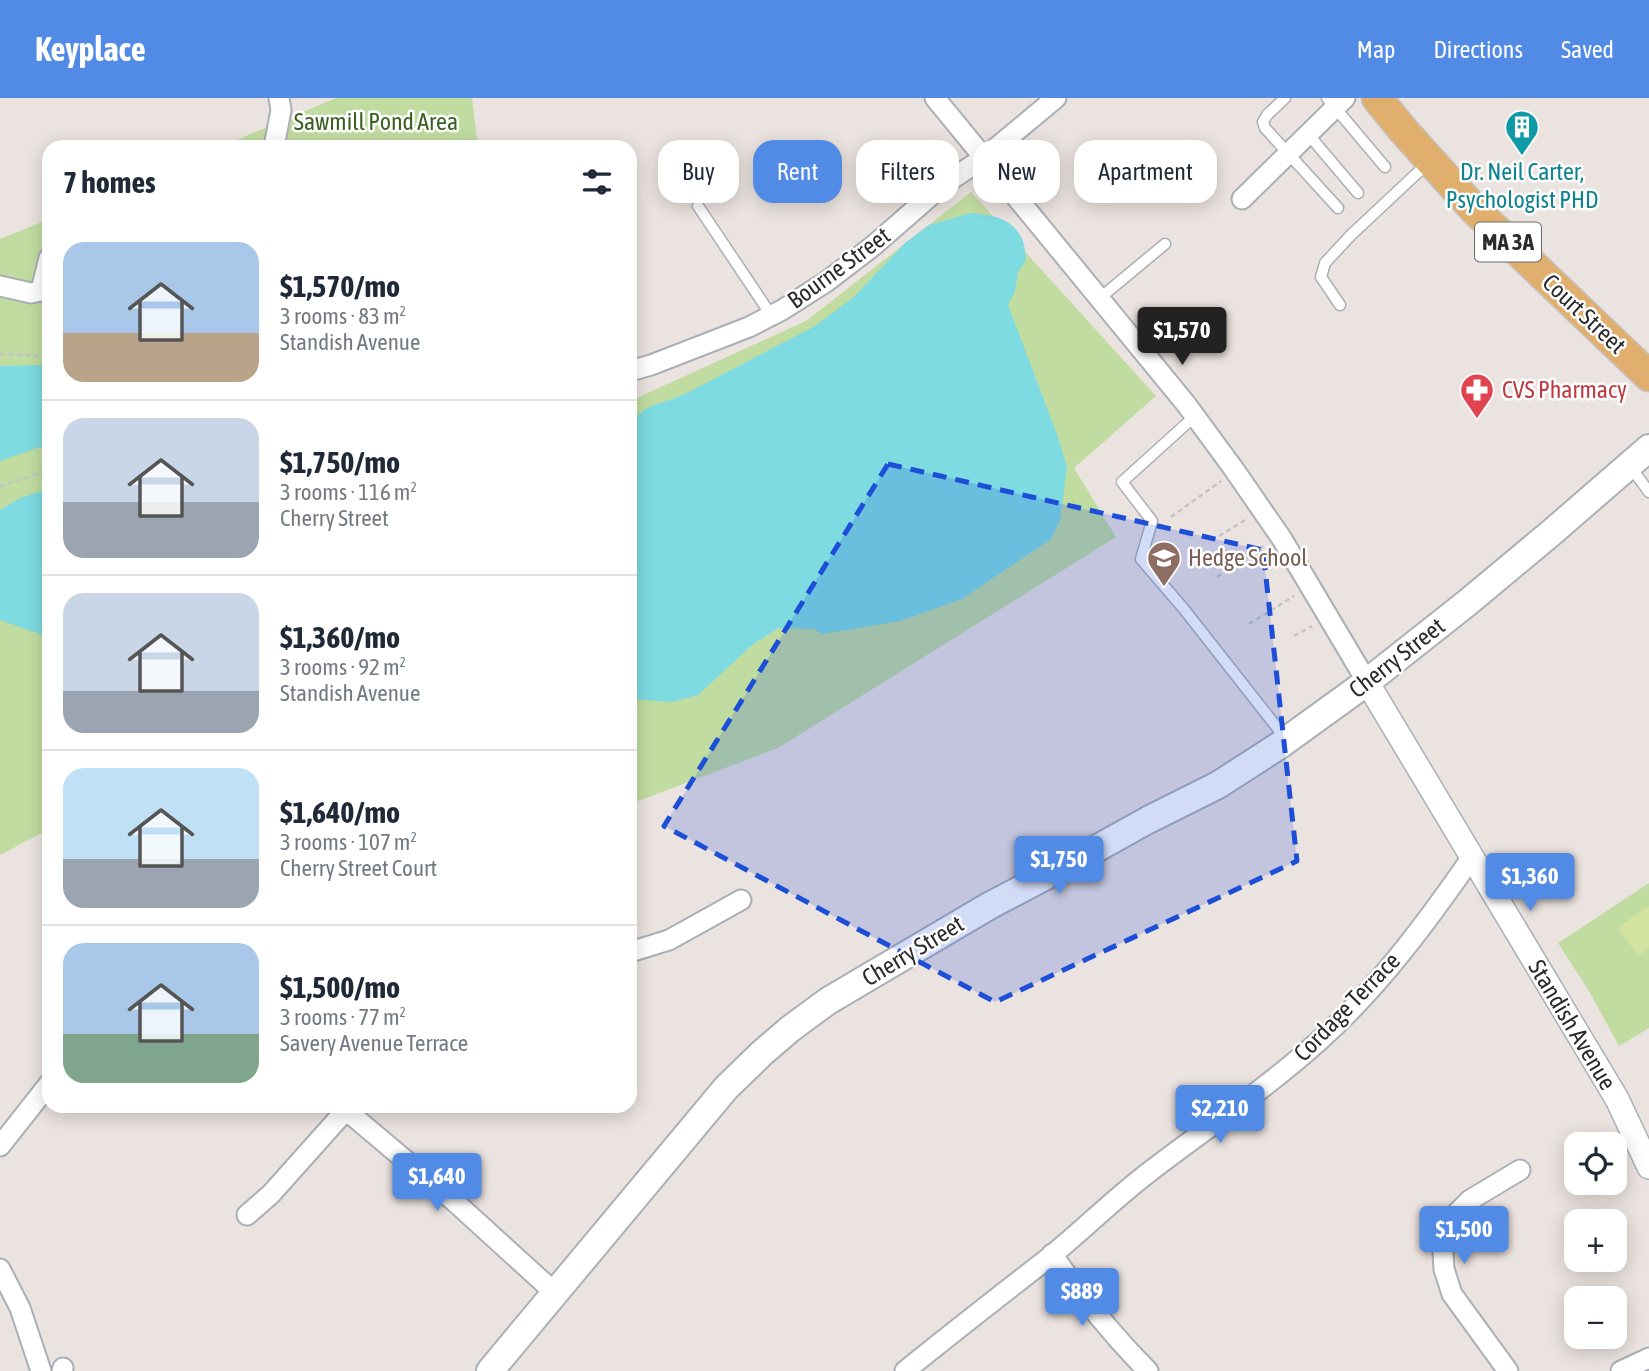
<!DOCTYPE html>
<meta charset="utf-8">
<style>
:root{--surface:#fff;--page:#f6f6f7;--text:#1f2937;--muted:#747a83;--line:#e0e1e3;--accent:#518be6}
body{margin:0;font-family:"Asap Condensed",sans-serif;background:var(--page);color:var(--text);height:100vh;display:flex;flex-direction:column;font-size:26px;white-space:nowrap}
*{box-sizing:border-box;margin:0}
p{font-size:23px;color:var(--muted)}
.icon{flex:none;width:38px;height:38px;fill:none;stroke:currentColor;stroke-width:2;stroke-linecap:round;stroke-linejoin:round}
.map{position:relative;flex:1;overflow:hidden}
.panel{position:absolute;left:42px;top:42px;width:595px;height:973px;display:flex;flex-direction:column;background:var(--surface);border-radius:21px;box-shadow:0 4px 18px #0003}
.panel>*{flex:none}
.guide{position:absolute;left:658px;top:42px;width:665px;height:63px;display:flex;gap:14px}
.controls{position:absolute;left:1564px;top:1034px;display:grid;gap:14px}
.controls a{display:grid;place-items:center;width:63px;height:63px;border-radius:14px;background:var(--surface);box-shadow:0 4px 18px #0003;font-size:35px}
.price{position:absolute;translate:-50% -60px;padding:0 16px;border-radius:7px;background:var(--accent);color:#fff;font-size:23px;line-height:46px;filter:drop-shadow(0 2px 4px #0008)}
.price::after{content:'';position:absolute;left:50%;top:42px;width:21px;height:16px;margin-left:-10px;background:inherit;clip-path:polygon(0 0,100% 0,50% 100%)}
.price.selected{background:#222;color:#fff}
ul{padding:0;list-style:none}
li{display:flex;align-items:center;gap:21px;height:175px;padding:0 21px}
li+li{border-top:2px solid var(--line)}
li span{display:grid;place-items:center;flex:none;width:196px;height:140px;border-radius:21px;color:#555}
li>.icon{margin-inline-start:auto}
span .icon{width:84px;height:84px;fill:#fffc;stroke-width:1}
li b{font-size:30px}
h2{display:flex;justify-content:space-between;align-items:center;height:84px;padding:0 21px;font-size:30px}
.chip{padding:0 24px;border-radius:21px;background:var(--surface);box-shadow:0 4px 18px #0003;font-size:24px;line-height:63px}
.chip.selected{background:var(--accent);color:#fff}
header{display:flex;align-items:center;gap:42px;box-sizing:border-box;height:98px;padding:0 35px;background:var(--accent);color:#fff}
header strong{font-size:33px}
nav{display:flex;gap:38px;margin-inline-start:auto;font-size:24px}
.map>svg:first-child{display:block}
.green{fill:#c1dca1}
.pitch{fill:#d3e29e}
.water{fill:#7ddbe1}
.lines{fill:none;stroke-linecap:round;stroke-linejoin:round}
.service-casing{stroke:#abafb6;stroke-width:13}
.minor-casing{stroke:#abafb6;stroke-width:23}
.tertiary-casing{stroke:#abafb6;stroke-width:26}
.secondary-casing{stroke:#abafb6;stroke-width:30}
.primary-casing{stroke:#c4c4c4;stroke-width:33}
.path{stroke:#c4c4c4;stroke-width:2.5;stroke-dasharray:5 3.5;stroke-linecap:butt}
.service{stroke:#fff;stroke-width:10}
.minor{stroke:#fff;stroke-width:19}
.tertiary{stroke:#fff;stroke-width:23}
.secondary{stroke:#fff;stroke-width:26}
.primary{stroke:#e1af6d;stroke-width:30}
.marked{fill:#1d4ed8;fill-opacity:0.2;stroke:#1d4ed8;stroke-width:5;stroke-dasharray:14 9;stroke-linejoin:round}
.labels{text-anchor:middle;stroke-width:5;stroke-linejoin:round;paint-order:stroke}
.shield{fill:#fff;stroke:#6b6b6b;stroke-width:2}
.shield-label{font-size:23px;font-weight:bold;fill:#2b2b2b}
.park-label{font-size:24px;fill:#3c6022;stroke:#fff}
.culture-label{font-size:24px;fill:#0d838f;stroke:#fff}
.street-label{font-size:24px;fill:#2b2b2b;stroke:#fff}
.health-label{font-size:24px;fill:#be3a42;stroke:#fff;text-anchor:start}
.education-label{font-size:24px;fill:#785e54;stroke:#fff;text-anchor:start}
</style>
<header>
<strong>Keyplace</strong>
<nav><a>Map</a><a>Directions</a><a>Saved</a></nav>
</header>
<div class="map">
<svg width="1649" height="1273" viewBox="0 0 1649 1273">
<rect width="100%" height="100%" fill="#ebe3df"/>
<g class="green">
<polygon points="336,0 472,0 478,49 220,49"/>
<polygon points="971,94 1156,298 1074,370 1116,439 778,650 630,706 630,303 806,223"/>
<polygon points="49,121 49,731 0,757 0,141"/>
<polygon points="1649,785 1649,930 1619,948 1589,893 1558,845"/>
</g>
<polygon class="pitch" points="1649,808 1649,850 1638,858 1618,829"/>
<g class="water">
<path d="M971,115C990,117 1011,119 1021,139C1025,145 1025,155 1026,162L1018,174L1015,193L1008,207L1058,339L1067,369L1060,423L1051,441L962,501L900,523L822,536L814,531L778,530L751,548L698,597L672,604L630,601V322L649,309L683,297L815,228L854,199L905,145L929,127Z"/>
<polygon points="49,267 49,346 0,363 0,268"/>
<polygon points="49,391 49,539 0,522 0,412 20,400"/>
</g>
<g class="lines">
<g class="service-casing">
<g id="service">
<polyline points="1285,0 1267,17 1263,24 1265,30 1338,110"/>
<polyline points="1327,0 1385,69"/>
<polyline points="1308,36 1358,95"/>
<polyline points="698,108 771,217"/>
<polyline points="1100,200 1165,146"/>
<polyline points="1340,207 1321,179 1325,165 1351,137 1429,64"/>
<polyline points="1195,318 1122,384 1152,423 1141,461 1183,510 1286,641"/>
<polyline points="1630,368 1649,394"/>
</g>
</g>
<g class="minor-casing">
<g id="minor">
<polyline points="935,0 1186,306 1233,370 1282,441 1367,584"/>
<polyline points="274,49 281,12 279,0"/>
<polyline points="1242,101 1345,0"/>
<polyline points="0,188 31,195 41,193 49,160"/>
<polyline points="630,273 651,267 749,229 782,212 826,184 873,148 943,87 985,59 1056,0"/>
<polyline points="630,854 669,842 741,802"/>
<polyline points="341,1008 455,1104 555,1195"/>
<polyline points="0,1048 49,986"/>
<polyline points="247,1117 271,1096 346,1012"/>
<path d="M1052,1156C1081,1198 1112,1237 1148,1273"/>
<polyline points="0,1171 20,1210 41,1273"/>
<polyline points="62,1273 63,1270"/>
<path d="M905,1273C953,1234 1002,1196 1051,1158C1084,1131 1114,1101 1148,1075C1205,1031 1266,991 1320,942C1379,889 1427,824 1472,759"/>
<polyline points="1508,1273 1452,1196 1444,1171 1443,1155 1447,1134 1455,1117 1470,1102 1520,1072"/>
<polyline points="1621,1273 1649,1260"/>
</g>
</g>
<g class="tertiary-casing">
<polyline id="tertiary" points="1367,584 1617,1001 1649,1069"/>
</g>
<g class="secondary-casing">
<polyline id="secondary" points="490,1273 726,990 762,955 790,931 828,903 989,808 1076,762 1148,722 1218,687 1280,647 1367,584 1467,505 1551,435 1649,350"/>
</g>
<g class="primary-casing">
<polyline id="primary" points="1377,0 1403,32 1474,111 1649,278"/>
</g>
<g class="path">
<polyline points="0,256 49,258"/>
<polyline points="0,388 49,372"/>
<polyline points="1171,419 1221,383"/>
<polyline points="1219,438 1247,421"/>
<polyline points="1217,479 1265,447"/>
<polyline points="1249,526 1294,498"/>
<polyline points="1294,538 1312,528"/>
</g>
<use href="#service" class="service"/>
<use href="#minor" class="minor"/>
<use href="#tertiary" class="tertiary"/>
<use href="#secondary" class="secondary"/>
<use href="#primary" class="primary"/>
</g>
<path class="marked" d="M888,366L1263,452L1297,763L995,904L664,728Z"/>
<defs>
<g id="building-pin" transform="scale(1.75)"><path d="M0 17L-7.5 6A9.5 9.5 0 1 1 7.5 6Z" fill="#0f9aa8" stroke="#fff"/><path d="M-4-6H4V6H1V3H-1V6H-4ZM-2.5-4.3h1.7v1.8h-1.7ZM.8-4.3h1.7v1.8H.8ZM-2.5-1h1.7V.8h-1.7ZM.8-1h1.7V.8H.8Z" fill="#fff"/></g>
<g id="pharmacy-pin" transform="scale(1.75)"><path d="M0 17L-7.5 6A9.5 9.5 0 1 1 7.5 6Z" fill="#e0444e" stroke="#fff"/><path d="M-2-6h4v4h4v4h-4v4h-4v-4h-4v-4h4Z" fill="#fff"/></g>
<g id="school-pin" transform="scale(1.75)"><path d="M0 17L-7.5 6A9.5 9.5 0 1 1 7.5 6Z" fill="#8d6e63" stroke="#fff"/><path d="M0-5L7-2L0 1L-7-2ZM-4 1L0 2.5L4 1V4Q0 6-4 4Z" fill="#fff"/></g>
</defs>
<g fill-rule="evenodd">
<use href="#building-pin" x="1522" y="29"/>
<use href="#pharmacy-pin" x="1477" y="292"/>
<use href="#school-pin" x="1164" y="460"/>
</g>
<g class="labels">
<rect class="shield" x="1475" y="124.5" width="66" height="39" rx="5"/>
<g class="shield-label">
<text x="1508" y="152">MA 3A</text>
</g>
<g class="park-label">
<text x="376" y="32">Sawmill Pond Area</text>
</g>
<g class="culture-label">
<text x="1522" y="82">Dr. Neil Carter,<tspan x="1522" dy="28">Psychologist PHD</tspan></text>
</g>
<g class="street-label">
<text transform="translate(839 170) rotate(-36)" y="8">Bourne Street</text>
<text transform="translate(1584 216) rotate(43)" y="8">Court Street</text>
<text transform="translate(1397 560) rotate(-38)" y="8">Cherry Street</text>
<text transform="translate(913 853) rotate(-31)" y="8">Cherry Street</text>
<text transform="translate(1347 909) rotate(-46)" y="8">Cordage Terrace</text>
<text transform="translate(1572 927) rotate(59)" y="8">Standish Avenue</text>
</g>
<g class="health-label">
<text x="1502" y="300">CVS Pharmacy</text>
</g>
<g class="education-label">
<text x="1188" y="468">Hedge School</text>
</g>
</g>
</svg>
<div class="controls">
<a><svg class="icon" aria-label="locate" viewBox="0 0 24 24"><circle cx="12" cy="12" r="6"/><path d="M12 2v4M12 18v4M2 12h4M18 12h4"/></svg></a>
<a>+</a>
<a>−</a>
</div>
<b class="price selected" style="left:1182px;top:269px">$1,570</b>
<b class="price" style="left:1059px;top:798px">$1,750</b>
<b class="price" style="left:1530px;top:815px">$1,360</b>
<b class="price" style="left:1220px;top:1047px">$2,210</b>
<b class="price" style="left:437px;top:1115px">$1,640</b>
<b class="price" style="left:1464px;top:1168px">$1,500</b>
<b class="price" style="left:1082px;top:1230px">$889</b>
<div class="guide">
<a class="chip">Buy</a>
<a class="chip selected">Rent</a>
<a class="chip">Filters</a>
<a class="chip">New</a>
<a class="chip">Apartment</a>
</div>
<section class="panel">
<h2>7 homes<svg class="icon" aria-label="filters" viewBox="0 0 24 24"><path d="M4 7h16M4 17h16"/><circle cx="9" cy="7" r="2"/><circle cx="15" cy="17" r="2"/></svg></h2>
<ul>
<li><span style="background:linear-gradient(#a9c7e8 65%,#b9a48a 0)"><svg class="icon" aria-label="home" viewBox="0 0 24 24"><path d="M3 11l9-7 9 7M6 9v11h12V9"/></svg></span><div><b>$1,570/mo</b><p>3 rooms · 83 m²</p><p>Standish Avenue</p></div></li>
<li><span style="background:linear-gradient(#c9d6e8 60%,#9aa5b1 0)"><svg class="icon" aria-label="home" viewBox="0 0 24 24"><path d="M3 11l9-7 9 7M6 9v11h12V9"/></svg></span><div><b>$1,750/mo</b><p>3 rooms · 116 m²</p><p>Cherry Street</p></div></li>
<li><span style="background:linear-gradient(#c9d6e8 70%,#9aa5b1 0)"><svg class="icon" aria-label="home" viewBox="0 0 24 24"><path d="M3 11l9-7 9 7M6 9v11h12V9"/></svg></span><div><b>$1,360/mo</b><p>3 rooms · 92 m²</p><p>Standish Avenue</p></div></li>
<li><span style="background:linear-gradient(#bfe0f5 65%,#9aa5b1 0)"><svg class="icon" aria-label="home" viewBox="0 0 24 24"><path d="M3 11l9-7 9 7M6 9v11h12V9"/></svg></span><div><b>$1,640/mo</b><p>3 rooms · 107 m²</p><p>Cherry Street Court</p></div></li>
<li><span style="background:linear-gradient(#a9c7e8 65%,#7fa58c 0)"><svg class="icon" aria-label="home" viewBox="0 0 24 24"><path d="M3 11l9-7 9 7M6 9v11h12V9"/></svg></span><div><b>$1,500/mo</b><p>3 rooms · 77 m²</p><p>Savery Avenue Terrace</p></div></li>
</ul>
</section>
</div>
